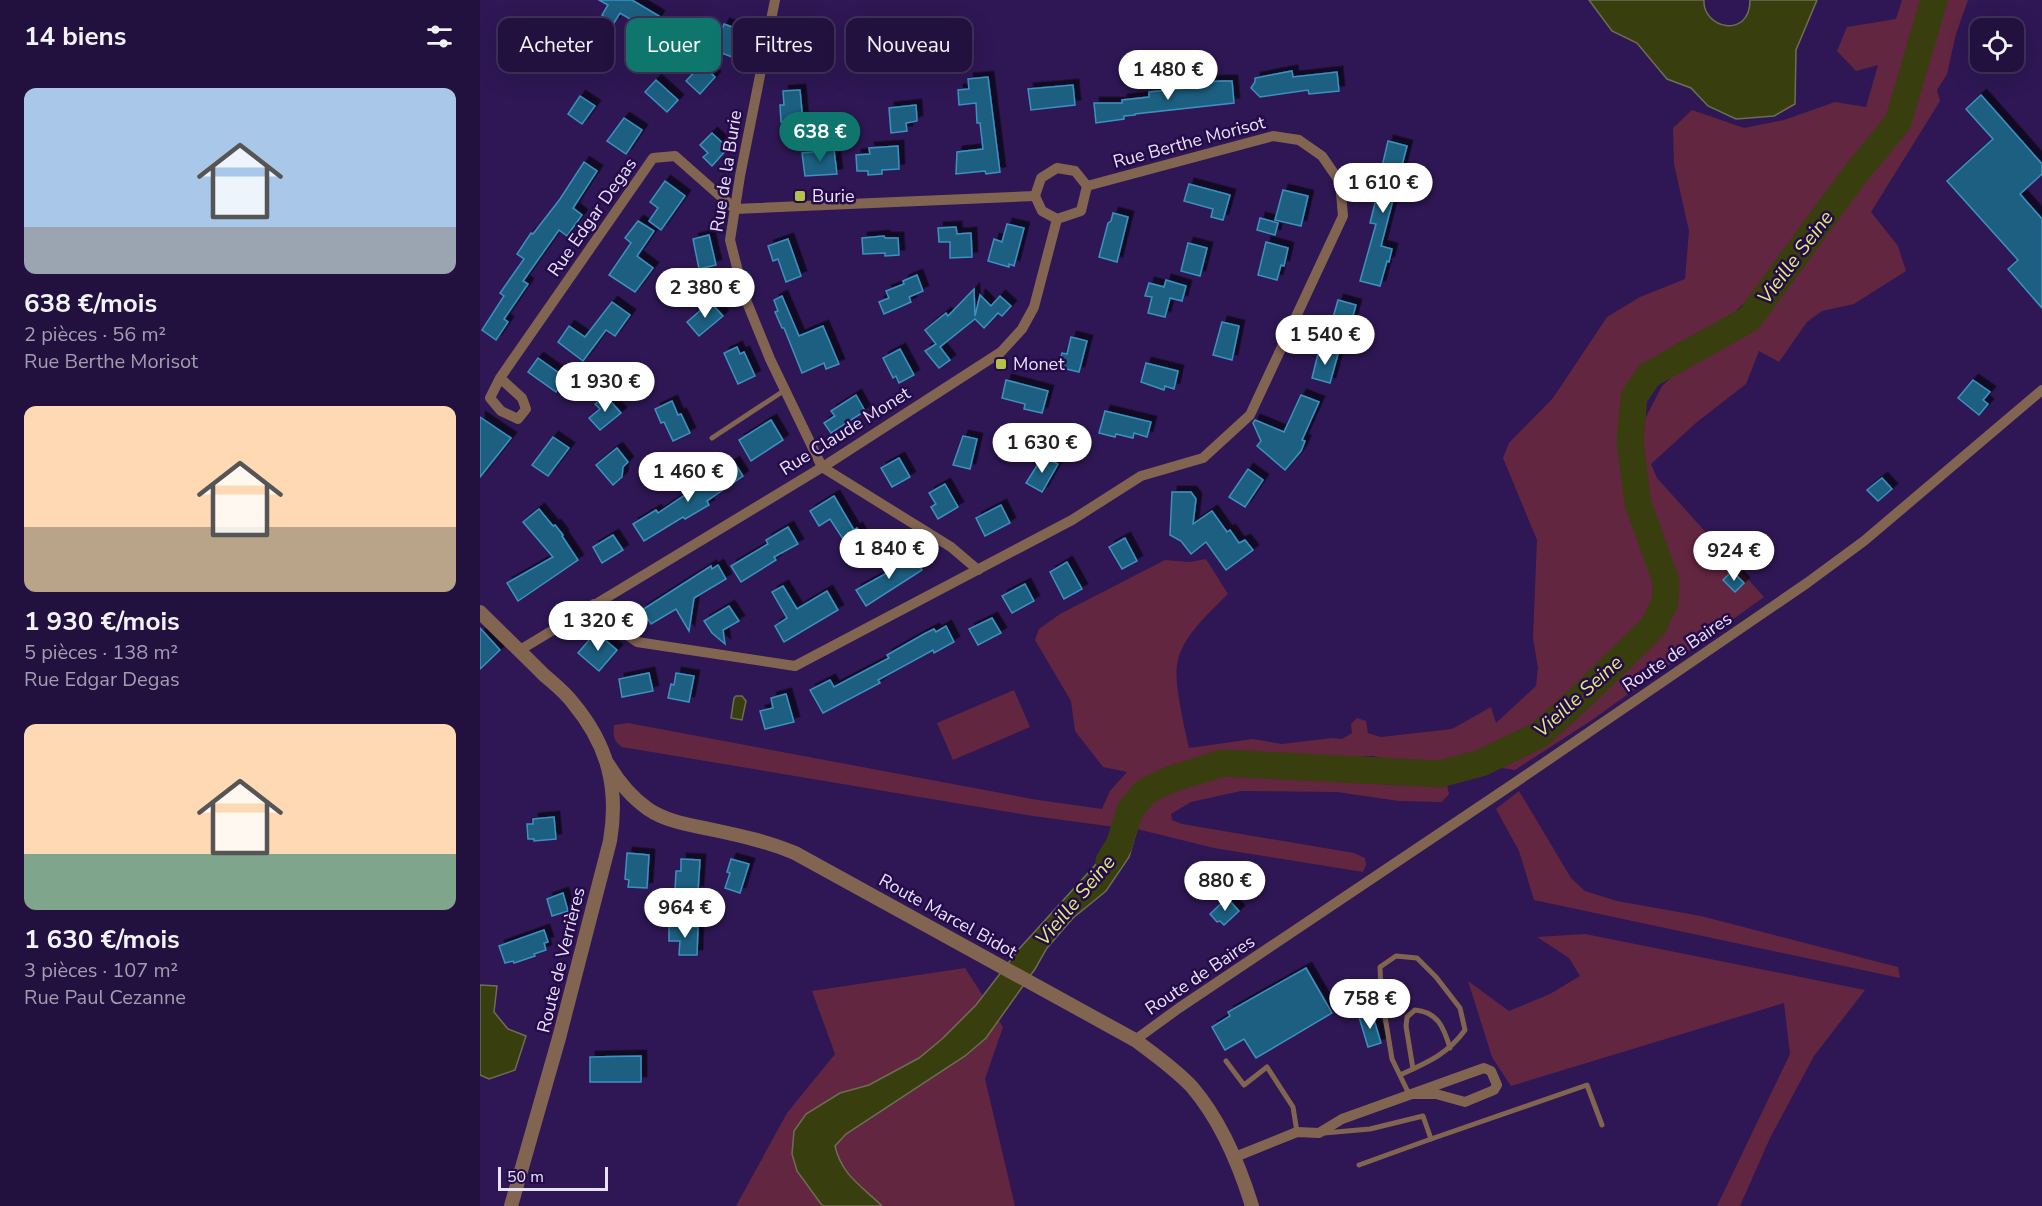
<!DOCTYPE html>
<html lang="fr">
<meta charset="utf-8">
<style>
:root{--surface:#22113f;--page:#2a1a46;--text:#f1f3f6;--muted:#a29db0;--line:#3f3159;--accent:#0f766e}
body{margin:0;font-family:"Nunito Sans",sans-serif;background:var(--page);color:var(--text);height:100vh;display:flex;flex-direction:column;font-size:22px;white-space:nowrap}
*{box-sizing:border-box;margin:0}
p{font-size:20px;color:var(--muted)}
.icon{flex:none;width:33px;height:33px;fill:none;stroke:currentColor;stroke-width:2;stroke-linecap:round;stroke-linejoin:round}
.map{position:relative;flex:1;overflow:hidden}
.details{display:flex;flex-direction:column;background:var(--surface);width:480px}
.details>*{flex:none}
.top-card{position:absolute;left:18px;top:18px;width:570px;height:54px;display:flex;gap:12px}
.controls{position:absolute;left:1490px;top:18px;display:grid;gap:12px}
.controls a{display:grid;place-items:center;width:54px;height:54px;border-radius:12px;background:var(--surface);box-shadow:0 6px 24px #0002,0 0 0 2px var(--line);font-size:30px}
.scale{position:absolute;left:18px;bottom:15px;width:110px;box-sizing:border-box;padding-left:6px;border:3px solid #e7e2f9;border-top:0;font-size:16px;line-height:21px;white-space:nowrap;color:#e7e2f9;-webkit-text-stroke:4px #250b49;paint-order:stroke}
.price{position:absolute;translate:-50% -51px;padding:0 14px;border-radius:21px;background:#fff;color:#222;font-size:20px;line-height:39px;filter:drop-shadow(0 2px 3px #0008)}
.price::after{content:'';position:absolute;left:50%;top:36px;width:18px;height:14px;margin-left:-9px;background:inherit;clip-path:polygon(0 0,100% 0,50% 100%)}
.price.selected{background:var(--accent);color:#fff}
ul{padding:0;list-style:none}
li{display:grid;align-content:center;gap:12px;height:318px;padding:0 24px}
li span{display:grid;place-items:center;height:186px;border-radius:12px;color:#555}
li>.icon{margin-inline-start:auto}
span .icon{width:108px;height:108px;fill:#fffc;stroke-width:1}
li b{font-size:26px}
h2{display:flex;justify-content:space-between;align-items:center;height:72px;padding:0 24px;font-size:26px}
.chip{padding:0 21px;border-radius:12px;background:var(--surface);box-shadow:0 6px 24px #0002,0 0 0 2px var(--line);font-size:21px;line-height:54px}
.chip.selected{background:var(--accent);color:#fff}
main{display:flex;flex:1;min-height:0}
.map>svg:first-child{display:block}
.green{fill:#632640}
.water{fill:#383e0d;stroke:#6c6f54;stroke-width:1.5}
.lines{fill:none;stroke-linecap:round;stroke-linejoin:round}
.river{stroke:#383e0d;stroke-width:27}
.building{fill:#1d5e80;stroke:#3d91bf;stroke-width:1.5;filter:url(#shadow)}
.service{stroke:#826551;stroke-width:5}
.minor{stroke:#826551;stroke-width:10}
.tertiary{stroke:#826551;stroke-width:14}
.poi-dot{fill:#b3c24b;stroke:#250b49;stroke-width:2}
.labels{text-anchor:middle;stroke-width:5;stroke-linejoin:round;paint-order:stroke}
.street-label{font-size:18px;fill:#e7e2f9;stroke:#250b49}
.poi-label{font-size:18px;fill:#e7e2f9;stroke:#250b49;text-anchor:start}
.water-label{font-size:20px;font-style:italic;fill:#deee78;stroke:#250b49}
</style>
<main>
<section class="details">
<h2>14 biens<svg class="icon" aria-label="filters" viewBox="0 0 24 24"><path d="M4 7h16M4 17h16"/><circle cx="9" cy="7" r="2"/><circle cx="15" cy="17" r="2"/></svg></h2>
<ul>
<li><span style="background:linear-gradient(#a9c7e8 75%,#9aa5b1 0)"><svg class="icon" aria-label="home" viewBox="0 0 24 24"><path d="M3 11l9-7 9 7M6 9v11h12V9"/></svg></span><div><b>638 €/mois</b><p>2 pièces · 56 m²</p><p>Rue Berthe Morisot</p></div></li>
<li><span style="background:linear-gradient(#ffd9b3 65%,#b9a48a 0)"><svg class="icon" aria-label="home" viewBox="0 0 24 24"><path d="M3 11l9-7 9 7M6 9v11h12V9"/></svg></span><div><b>1 930 €/mois</b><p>5 pièces · 138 m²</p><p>Rue Edgar Degas</p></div></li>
<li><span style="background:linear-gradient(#ffd9b3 70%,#7fa58c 0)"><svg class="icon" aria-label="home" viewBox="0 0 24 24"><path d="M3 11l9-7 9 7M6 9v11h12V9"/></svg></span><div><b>1 630 €/mois</b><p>3 pièces · 107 m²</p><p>Rue Paul Cezanne</p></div></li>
</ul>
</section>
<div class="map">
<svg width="1562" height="1206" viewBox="0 0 1562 1206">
<defs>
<filter id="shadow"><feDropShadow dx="5.5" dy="-5.5" stdDeviation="0" flood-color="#0009"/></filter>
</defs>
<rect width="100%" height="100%" fill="#2e1754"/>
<g class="green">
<path d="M1422,0H1449L1427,72L1411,117L1384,147L1280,287L1254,313L1190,348L1165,367L1147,393L1144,456L1152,509L1182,583L1179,606L1166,627L1121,673L1063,728L1036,742L981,763L942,768L893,756L835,759L761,756L702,767L665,784L648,798L635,827L553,816L142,747C133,741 133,735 134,725L148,723L552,799L622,809L630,791L647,772L623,767L595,731L591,701L555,640L559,629L580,614L685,560L710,562L726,559L748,594C729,613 701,637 697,665C694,684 705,729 709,748L773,739L802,744L852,738L862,739L872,733L871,724L877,718L886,721L888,733L901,737L972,729L1011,707L1016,723L1056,686L1058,668L1053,638L1057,540L1023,458L1029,443L1073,398L1127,317L1160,297L1205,279L1209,231L1194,164L1193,128L1212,110L1264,128L1304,120L1355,102L1386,107L1398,65L1376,71L1357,51L1367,27L1416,19Z"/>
<polygon points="1465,0 1488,0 1476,34 1467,74 1457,90 1460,101 1391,212 1418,246 1426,271 1374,304 1342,311 1327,322 1299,362 1279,351 1266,384 1217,422 1171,464 1177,478 1284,597 1112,720 1035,770 1009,766 1034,755 1071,733 1174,636 1190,607 1191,580 1168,509 1157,446 1165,419 1182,386 1212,358 1256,341 1426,119 1439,94"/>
<polygon points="534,690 550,727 473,760 457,723"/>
<path d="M749,774L853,777L956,783L967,785L969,794L962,802L919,801L857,792L761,791L711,802L691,814L692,820L702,824L874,853L885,858L886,865L883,872L734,848L657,829C658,819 659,809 665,802C680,782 726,779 749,774Z"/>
<polygon points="1039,791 1091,878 1105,891 1137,901 1221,916 1418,967 1420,978 1054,900 1039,851 1016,809"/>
<polygon points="1105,934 1385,990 1334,1056 1290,1138 1260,1206 1237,1206 1310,1054 1304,1003 1031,1086 1012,1057 988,981 1029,1011 1070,994 1100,976 1089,958 1057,937"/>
<polygon points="485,968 523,1027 505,1079 535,1206 256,1206 307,1113 355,1054 332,991"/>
</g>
<g class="water">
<path d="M1109,0H1224C1222,28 1270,40 1270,0H1337L1316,50L1315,104L1294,116L1256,119L1228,106L1211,88L1187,79L1157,43L1132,31Z"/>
<polygon points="256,696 262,696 266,701 262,720 251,718 254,698"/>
<path d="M635,827L657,829L649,857L626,891L593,918L567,948L555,969L506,1038L485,1056L366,1134L355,1146C362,1176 382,1186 402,1206H344L341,1204L317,1171L312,1154L314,1131L326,1114L360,1093L389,1085L439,1058L462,1039L496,1005L539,949L617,863L626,850Z"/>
<polygon points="0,985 17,986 14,1012 28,1029 46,1036 35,1070 9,1079 0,1075"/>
</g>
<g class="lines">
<polyline class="river" points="629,861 639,845 650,810 665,792 689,780 743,763 960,774 1001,763 1059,735 1102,696 1173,627 1185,602 1186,581 1158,504 1150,442 1154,397 1169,375 1269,319 1376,173 1418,122 1454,0"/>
</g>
<g class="building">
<polygon points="119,0 152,0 179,16 173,26 169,25 167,29 140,13 134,23 122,15 128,5"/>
<polygon points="244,24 263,31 252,57 234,50"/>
<polygon points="31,25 47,34 35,54 18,44"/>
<polygon points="222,64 235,77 220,94 206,81"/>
<polygon points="812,71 813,77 857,72 859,91 829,94 828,90 780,97 771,88 775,82 775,78"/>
<polygon points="508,77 520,172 506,174 505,171 476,174 477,152 503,149 500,123 497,123 496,103 479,105 478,90 489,89 488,79"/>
<polygon points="176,80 198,100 187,112 165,92"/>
<polygon points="739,81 752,81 754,103 655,114 655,115 644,116 644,119 616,123 614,103 642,103 642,100 669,97 669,92 718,87 718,83"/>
<polygon points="593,85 595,105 551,110 548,89"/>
<polygon points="320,90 324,133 307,135 306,122 301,122 300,105 304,105 303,91"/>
<polygon points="1501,95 1562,164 1562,174 1540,194 1562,219 1562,308 1528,269 1538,260 1467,181 1513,139 1486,109"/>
<polygon points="100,96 115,106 102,124 88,114"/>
<polygon points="436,105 437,121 426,123 427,131 411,133 409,108"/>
<polygon points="144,118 162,130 146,154 127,141"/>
<polygon points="232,133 248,148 232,166 223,157 228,153 220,145"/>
<polygon points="908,141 927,146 901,246 912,249 909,262 907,261 900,286 880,281 896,224 890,223 903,171 901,171"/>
<polygon points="418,146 419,169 402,170 402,174 388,175 388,171 377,171 376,155 390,154 389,148"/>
<polygon points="354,150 357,174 325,176 322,153"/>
<polygon points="104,162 117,171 93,208 102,215 87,236 79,230 43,281 48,284 24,319 28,322 16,340 2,330 24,296 20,293 44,259 37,254 51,233 53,234 80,199"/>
<polygon points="185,181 205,196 181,230 169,221 178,208 170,202"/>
<polygon points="709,184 750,195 743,220 731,217 733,209 704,201"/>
<polygon points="803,190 828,196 821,226 795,220"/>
<polygon points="633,213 648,217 637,262 619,257 628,223 631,221"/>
<polygon points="780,218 798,223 795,235 777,230"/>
<polygon points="158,221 174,231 157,256 173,268 155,292 129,275 151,243 145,238"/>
<polygon points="527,224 544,228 534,266 529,264 529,267 508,261 514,239 522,242"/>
<polygon points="476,227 477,234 491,233 492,257 470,258 470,242 459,242 458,228"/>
<polygon points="229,235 236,265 219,269 213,239"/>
<polygon points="404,236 405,238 418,238 419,255 405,256 405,253 383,254 382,238"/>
<polygon points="308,239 321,276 306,282 298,259 293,261 288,246"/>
<polygon points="786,242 808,248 804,266 801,265 797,280 778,275"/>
<polygon points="708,243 727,248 720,276 701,271"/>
<polygon points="437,275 443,291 429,297 431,302 404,314 399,302 409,298 406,291 424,284 423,281"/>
<polygon points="686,280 706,286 702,301 690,298 685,317 668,313 672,297 665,296 669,283 684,287"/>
<polygon points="494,289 495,316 500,295 511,306 520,296 531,306 522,316 518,313 504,328 495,319 460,347 470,360 459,368 445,351 456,344 445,330 466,313 468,316"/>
<polygon points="302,296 319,336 343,326 359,364 346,369 344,363 322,373 304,328 302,328 295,312 298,311 294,300"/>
<polygon points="858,300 876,305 868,333 850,328"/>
<polygon points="132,302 150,315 135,336 126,330 103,361 78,342 89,326 105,337"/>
<polygon points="230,302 243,316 219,336 207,322"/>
<polygon points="742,322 759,326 752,360 733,355"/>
<polygon points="591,337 607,341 599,372 578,367 582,353 587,354"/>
<polygon points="257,347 260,354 264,352 275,376 258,384 244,353"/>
<polygon points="420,349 434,375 419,383 416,376 413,378 403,358"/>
<polygon points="839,350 858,354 850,383 832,378"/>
<polygon points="58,358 86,378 76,392 48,372"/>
<polygon points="666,363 698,371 694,389 685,386 684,390 661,382"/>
<polygon points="526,380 568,391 562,413 544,409 545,404 522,398"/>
<polygon points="1493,380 1510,392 1503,400 1508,404 1499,415 1478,398"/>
<polygon points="125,395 141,413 120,430 109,418 120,409 115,404"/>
<polygon points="376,395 385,411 351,433 344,423 355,416 351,411"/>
<polygon points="821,395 839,402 822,440 825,441 821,451 805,470 777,446 781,441 773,423 775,420 804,432"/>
<polygon points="192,401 198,415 201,414 210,433 193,441 184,422 181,423 175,409"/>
<polygon points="625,411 671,422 667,437 654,433 653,438 636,434 635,437 619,433"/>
<polygon points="0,417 31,438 0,477"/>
<polygon points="291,420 303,440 271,461 259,440"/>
<polygon points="483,436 497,439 490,469 473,465"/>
<polygon points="73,437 89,448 68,476 52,465"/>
<polygon points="137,448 148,462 143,467 142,477 133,485 116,465"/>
<polygon points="563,456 578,464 562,492 546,483"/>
<polygon points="419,458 430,477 412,487 401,468"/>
<polygon points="254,462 263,476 227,501 229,505 205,519 203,517 164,541 153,524 176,510 178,513"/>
<polygon points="768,469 783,480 765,507 749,497"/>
<polygon points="1402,478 1412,489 1398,501 1387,490"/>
<polygon points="465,484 478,507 458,519 451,507 456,504 449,493"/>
<polygon points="692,492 711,492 716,499 713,524 732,511 747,532 750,530 759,543 765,540 773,550 746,570 726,542 711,554 701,541 690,535"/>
<polygon points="354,496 374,530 377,528 390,550 376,559 350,519 339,526 330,511"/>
<polygon points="521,505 530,523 505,536 496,518"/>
<polygon points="59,509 73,526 75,525 83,535 82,536 98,560 38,601 27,583 73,557 43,522"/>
<polygon points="308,527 318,544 294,557 296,560 261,582 251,566 288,544 286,540"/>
<polygon points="133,535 143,550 122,563 113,547"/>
<polygon points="645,538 657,561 642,569 629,547"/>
<polygon points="432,554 442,570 386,606 376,590 416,568 414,565"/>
<polygon points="587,562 602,589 584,599 570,572"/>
<polygon points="238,565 246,579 214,598 209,631 196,609 171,624 162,610 231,566 232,569"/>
<polygon points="1252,571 1264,583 1255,592 1243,580"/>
<polygon points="545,584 554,601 532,613 522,596"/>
<polygon points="303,586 317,609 347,591 358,610 304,642 295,626 307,618 292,592"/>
<polygon points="249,606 259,621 243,630 245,644 232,633 224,621"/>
<polygon points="512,618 521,633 498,645 489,629"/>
<polygon points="466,626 474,642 454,653 453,650 398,680 400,683 343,713 330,690 350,680 354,687 409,658 407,655 444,634 454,629 456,632"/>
<polygon points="0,628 20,650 0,669"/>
<polygon points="116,632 137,650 119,671 98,653"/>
<polygon points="169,673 173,691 142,697 139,679"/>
<polygon points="196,673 214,676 209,702 188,698 191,684 194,685"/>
<polygon points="306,694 314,722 285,729 280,711 293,708 291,698"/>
<polygon points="74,817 76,839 54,841 54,839 48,839 47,824 53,824 53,819"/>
<polygon points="147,853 169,855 167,888 148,887 149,880 145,879"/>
<polygon points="201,859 220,860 218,891 195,890 196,871 201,871"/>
<polygon points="251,859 269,864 260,893 245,888 250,873 247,872"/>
<polygon points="83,893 88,911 72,916 67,899"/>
<polygon points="747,898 759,911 744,925 740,921 737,922 730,914"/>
<polygon points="189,926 218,927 217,955 199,955 200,941 189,941"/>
<polygon points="64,930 68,942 64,943 66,950 54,954 55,956 34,963 33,961 25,963 19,946"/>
<polygon points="826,968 852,1013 776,1058 764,1039 745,1050 732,1027 750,1016 748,1012"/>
<polygon points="892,1013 901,1043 888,1047 879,1017"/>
<polygon points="161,1056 161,1082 110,1082 110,1057"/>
</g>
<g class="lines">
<g class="service">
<polyline points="232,438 305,390"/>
<polyline points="746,1061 764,1085 787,1067 813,1107 817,1132"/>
<path d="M933,1069L926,1026L927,1017L935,1010C958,1012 964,1028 970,1048"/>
<path d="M920,1075C946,1063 967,1055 985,1030L980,1008L956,977L937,958L916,956L900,967L901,992L912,1059L929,1094"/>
<polyline points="844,1133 890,1129 943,1116 951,1139 1107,1085 1122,1125"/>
<polyline points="879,1165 951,1139"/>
</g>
<g class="minor">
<polyline points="295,0 260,176 250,240 264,295 290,359 342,467 471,547 498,570"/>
<polygon points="577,168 595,171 607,186 601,211 577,219 562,211 555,196 561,178"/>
<polyline points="255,209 555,196"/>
<polyline points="20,378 42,398 46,409 38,419 21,411 10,398 20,378 173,158 195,156 255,209"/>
<polyline points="114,604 133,625 157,642 315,666 592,520 661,476 723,458 770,415 863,216 860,182 842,156 819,140 793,136 607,186"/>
<polyline points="40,650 349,463 521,352 542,329 554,307 577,219"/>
<polyline points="655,1040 699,1008 1036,782 1327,583 1384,541 1562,390"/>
<polyline points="755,1157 817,1132 839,1133 862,1119 1004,1068 1011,1071 1017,1085 1014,1090 985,1102 956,1094 929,1094"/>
</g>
<g class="tertiary">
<path d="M0,612C21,633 42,653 63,674C73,683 85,692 93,703C128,745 139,788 130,841L79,1038L31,1206"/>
<path d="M128,764C138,781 151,797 168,809C187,822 211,825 234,830C262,836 289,842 315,853L655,1040C675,1055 695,1069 712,1087C741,1121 759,1164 772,1206"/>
</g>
</g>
<g class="poi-dot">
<rect x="314" y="190" width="12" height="12" rx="3"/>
<rect x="515" y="358" width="12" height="12" rx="3"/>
</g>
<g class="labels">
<g class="street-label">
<text transform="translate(709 142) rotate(-15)" y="6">Rue Berthe Morisot</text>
<text transform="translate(246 171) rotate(-81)" y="6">Rue de la Burie</text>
<text transform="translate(112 217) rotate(-55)" y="6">Rue Edgar Degas</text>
<text transform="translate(365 431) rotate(-32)" y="6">Rue Claude Monet</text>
<text transform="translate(1197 652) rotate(-34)" y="6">Route de Baires</text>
<text transform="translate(468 916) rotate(29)" y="6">Route Marcel Bidot</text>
<text transform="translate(81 960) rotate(-76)" y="6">Route de Verrières</text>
<text transform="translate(720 975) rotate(-34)" y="6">Route de Baires</text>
</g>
<g class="poi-label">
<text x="332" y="202">Burie</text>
<text x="533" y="370">Monet</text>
</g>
<g class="water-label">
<text transform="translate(1315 257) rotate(-53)" y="7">Vieille Seine</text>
<text transform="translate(1098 696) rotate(-42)" y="7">Vieille Seine</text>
<text transform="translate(595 900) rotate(-50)" y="7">Vieille Seine</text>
</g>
</g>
</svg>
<div class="controls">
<a><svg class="icon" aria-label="locate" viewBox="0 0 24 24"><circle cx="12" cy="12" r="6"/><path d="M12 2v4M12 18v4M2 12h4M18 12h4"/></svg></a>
</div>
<div class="scale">50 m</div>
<b class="price" style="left:688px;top:101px">1 480 €</b>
<b class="price selected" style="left:340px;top:163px">638 €</b>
<b class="price" style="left:903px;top:214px">1 610 €</b>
<b class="price" style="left:225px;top:319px">2 380 €</b>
<b class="price" style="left:845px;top:366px">1 540 €</b>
<b class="price" style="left:125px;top:413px">1 930 €</b>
<b class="price" style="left:562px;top:474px">1 630 €</b>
<b class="price" style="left:208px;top:503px">1 460 €</b>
<b class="price" style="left:409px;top:580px">1 840 €</b>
<b class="price" style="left:1254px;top:582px">924 €</b>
<b class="price" style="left:118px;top:652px">1 320 €</b>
<b class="price" style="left:745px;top:912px">880 €</b>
<b class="price" style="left:205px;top:939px">964 €</b>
<b class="price" style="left:890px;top:1030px">758 €</b>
<div class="top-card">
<a class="chip">Acheter</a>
<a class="chip selected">Louer</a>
<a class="chip">Filtres</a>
<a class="chip">Nouveau</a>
</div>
</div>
</main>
